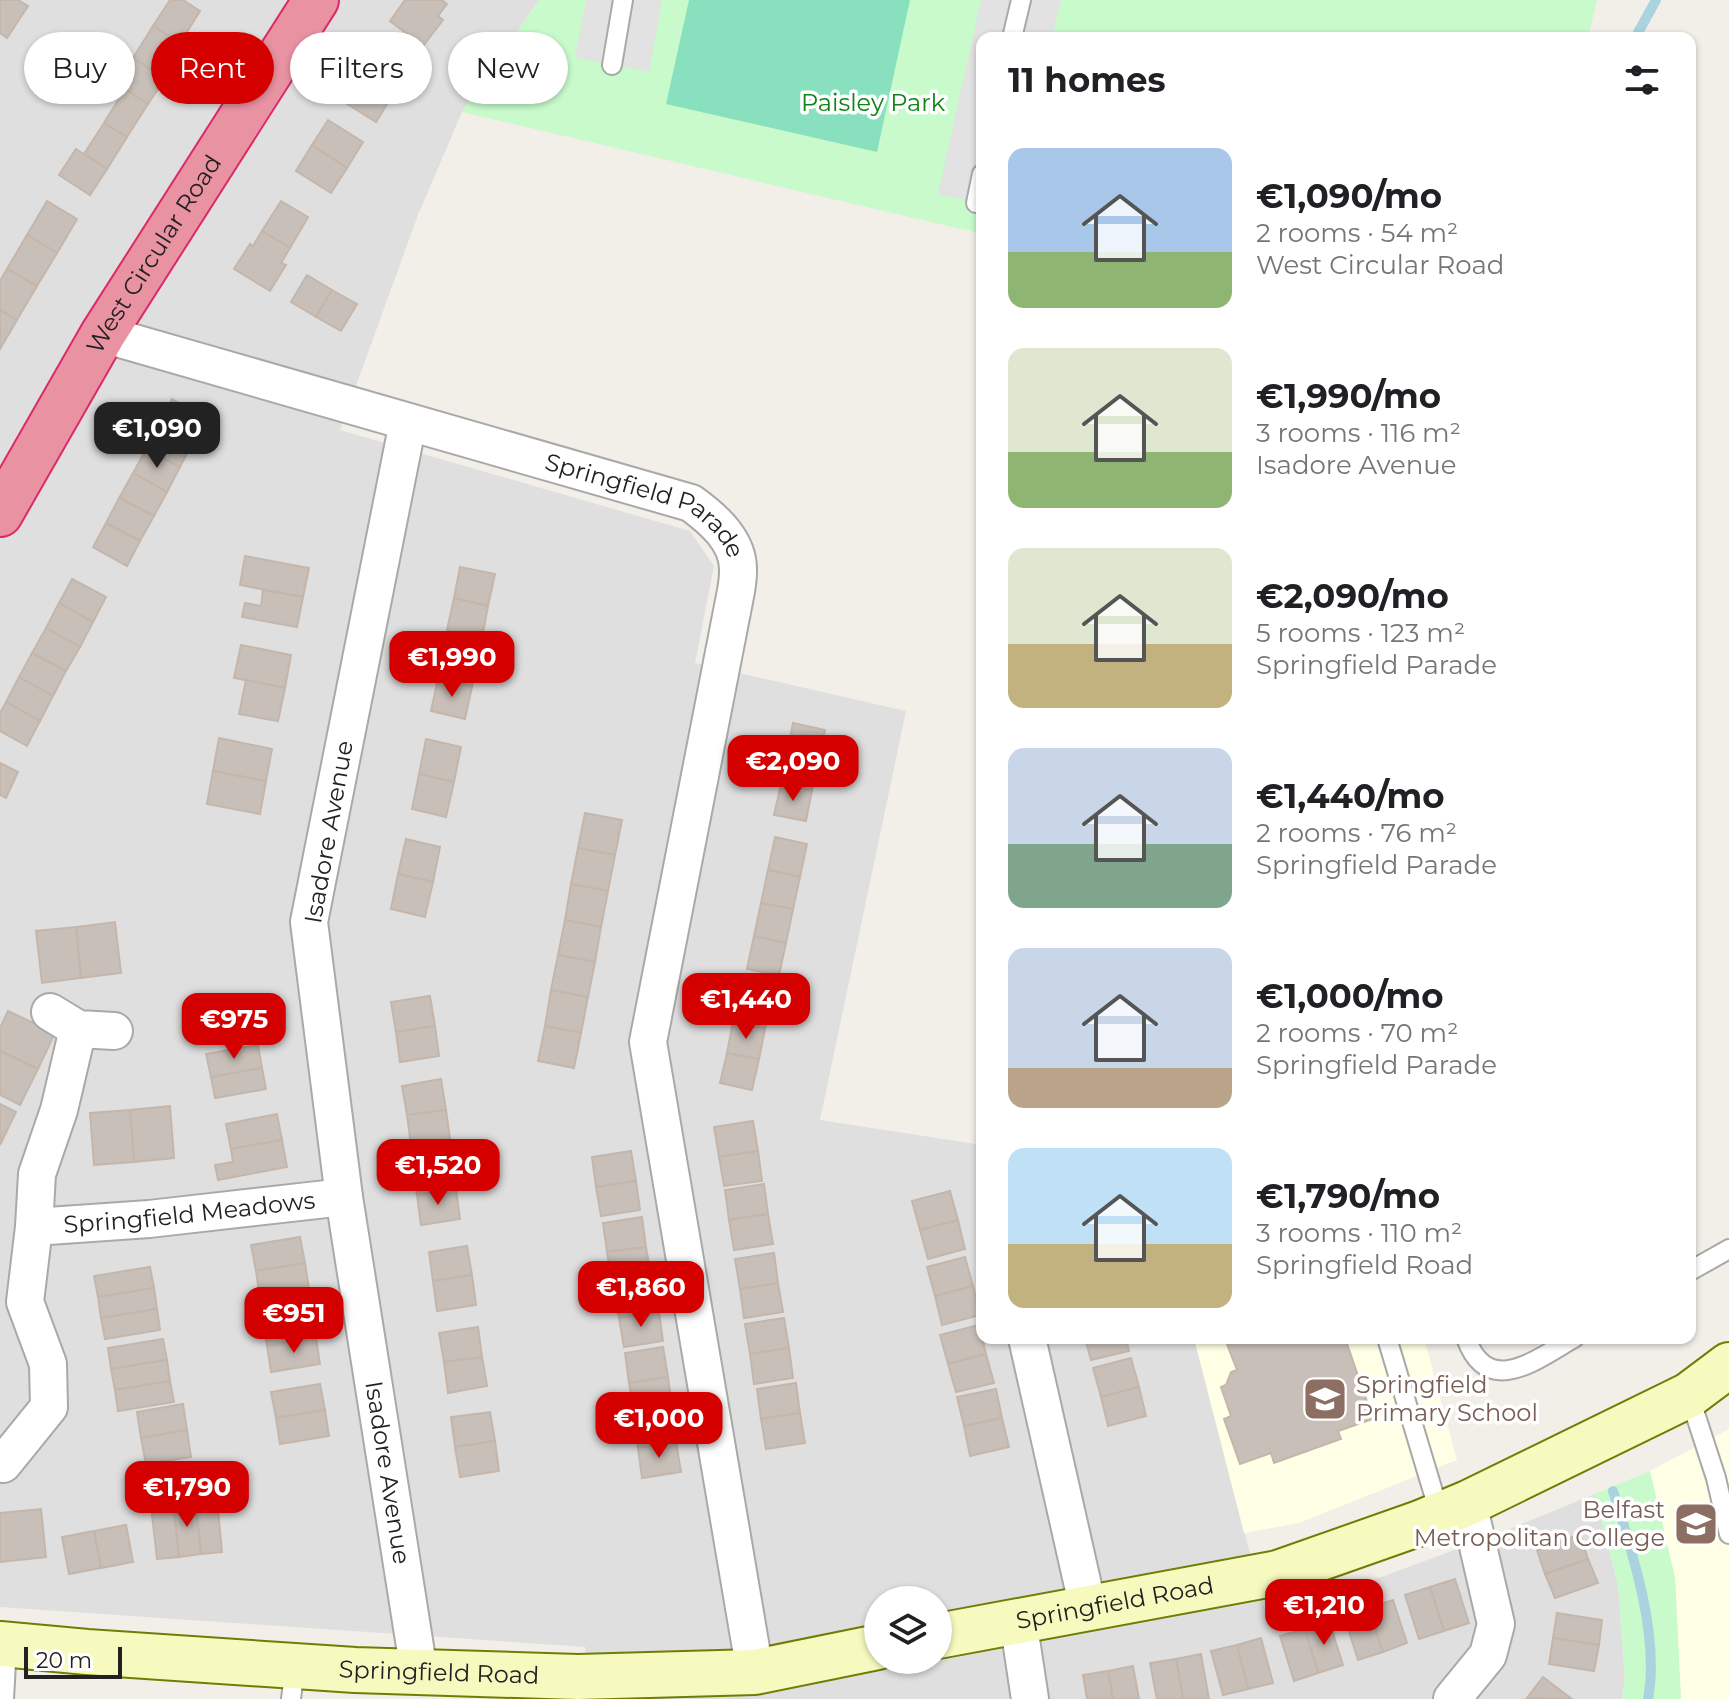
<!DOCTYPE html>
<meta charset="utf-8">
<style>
:root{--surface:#fff;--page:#f2f2f2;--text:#202124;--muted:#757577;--accent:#d40000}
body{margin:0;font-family:Montserrat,sans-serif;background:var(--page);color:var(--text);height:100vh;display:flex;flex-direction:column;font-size:30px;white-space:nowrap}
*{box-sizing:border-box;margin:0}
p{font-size:26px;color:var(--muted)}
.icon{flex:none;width:44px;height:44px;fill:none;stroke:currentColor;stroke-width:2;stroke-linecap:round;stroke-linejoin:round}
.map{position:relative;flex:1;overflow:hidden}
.panel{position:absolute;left:976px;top:32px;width:720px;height:1312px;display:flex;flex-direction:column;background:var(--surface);border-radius:16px;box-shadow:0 2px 6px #0004}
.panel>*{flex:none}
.top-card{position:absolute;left:24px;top:32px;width:760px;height:72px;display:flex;gap:16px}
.fabs{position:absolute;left:864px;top:1586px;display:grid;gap:16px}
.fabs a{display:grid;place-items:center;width:88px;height:88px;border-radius:50%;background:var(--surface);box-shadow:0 2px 6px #0004;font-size:40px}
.scale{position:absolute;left:24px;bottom:20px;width:98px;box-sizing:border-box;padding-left:8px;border:4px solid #222;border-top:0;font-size:22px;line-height:28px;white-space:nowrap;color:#222;-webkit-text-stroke:6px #fff;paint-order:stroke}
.price{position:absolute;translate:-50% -68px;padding:0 18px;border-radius:16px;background:var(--accent);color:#fff;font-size:26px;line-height:52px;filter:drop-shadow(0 2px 4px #0008)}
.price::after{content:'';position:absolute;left:50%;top:48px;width:24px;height:18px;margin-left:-12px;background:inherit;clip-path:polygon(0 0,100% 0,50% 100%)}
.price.selected{background:#222;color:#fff}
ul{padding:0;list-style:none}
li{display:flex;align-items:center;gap:24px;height:200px;padding:0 32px}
li span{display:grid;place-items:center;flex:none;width:224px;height:160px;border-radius:16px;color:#555}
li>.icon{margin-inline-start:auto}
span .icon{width:96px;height:96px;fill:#fffc;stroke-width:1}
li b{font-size:34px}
h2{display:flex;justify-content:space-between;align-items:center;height:96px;padding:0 32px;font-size:34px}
.tag{padding:0 28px;border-radius:36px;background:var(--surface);box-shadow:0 2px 6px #0004;font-size:28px;line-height:72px}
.tag.selected{background:var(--accent);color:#fff}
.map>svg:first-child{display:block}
.residential{fill:#e0dfdf;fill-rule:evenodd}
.education{fill:#ffffe5}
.park{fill:#c8facc}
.pitch{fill:#88e0be}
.parking{fill:#e2e2e2}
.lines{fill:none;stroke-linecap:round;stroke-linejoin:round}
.stream{stroke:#aad3df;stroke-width:10}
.building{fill:#c7bfb8;stroke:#c4b6ab;stroke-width:2}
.lane-casing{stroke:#a9a9a9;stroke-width:22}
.street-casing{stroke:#a9a9a9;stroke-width:40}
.secondary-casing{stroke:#707d05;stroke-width:48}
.highway-casing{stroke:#dc2a67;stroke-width:48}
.lane{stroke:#fff;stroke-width:18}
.street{stroke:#fff;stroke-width:36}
.secondary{stroke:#f7fabf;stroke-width:44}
.highway{stroke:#e892a2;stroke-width:44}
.labels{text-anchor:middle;stroke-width:7;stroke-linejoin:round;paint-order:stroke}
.park-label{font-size:24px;fill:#0c8416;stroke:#fff}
.street-label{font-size:24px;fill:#222;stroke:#fff}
.education-label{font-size:24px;fill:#785e54;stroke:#fff;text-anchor:start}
</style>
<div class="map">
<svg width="1729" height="1699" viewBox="0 0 1729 1699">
<rect width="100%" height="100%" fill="#f2efe9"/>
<path class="residential" d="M0,0H539L462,112L418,215L340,430L690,531L714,566L695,663L906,711L820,1120L982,1145V1338H1194L1267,1619L1487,1538L1595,1494L1618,1585L1625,1680L1622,1699H595L585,1647L0,1607ZM878,1600H938V1660H878Z"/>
<g class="education">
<polygon points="1194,1338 1424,1338 1457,1460 1299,1523 1244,1533"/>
<polygon points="1729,1429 1729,1699 1681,1699 1675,1578 1650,1471"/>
</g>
<g class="park">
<polygon points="539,0 1597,0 1588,38 982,38 982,234 462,112"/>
<polygon points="1650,1471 1675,1578 1681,1699 1622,1699 1625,1680 1618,1585 1595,1494"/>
</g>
<polygon class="pitch" points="689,0 910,0 877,152 666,104"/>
<g class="parking">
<polygon points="586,0 662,0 649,72 575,58"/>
<polygon points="981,0 1061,0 1052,38 982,38 982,204 938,194"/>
</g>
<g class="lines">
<g class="stream">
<polyline points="1635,38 1656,0"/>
<path d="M1613,1491C1632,1551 1660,1636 1648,1699"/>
</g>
</g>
<g class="building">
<polygon points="0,0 18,0 28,6 7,38 0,33"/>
<polygon points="170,0 183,0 200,11 180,43 153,26"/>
<polygon points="405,0 442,0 447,4 438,16 443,20 423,46 390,21"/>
<polygon points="153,26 180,43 160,75 133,58"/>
<polygon points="373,49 408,71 392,96 357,74"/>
<polygon points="133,58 165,79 148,104 116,84"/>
<polygon points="357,74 392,96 376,122 341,100"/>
<polygon points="125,89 148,104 127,137 104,123"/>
<polygon points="328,120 363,142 347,168 312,145"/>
<polygon points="104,123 127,137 107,169 84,154"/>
<polygon points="312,145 347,168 331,193 296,171"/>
<polygon points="76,149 107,169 90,195 59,175"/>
<polygon points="47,201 77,219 57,253 27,235"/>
<polygon points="281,201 308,217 290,248 262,231"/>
<polygon points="262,231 290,248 281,263 286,265 270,291 234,269 250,244 253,246"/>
<polygon points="27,235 57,253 37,286 7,269"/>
<polygon points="7,269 37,286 17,320 0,310 0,281"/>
<polygon points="307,275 332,290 316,317 291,302"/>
<polygon points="332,290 357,304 341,331 316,317"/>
<polygon points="0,310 17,320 0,349"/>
<polygon points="172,399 206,418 193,442 159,424"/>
<polygon points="159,424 193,442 180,467 146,449"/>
<polygon points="146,449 180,467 167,492 133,473"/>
<polygon points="133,473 167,492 154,516 119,498"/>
<polygon points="119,498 154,516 140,541 106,523"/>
<polygon points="106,523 140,541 127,566 93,547"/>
<polygon points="245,556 309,568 303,597 240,585"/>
<polygon points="460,567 495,574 488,606 454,598"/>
<polygon points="72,579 106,597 93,622 59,603"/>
<polygon points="263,590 303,597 297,627 242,617 245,603 261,606"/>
<polygon points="454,598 488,606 482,638 447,630"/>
<polygon points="59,603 93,622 80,647 46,628"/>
<polygon points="46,628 80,647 66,671 32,653"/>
<polygon points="241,645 291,655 285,688 234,678"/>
<polygon points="444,648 479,655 472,687 438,679"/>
<polygon points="32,653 66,671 53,696 19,677"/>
<polygon points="19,677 53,696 40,721 6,702"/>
<polygon points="438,679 472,687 465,719 431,711"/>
<polygon points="246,680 285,688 278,721 239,714"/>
<polygon points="6,702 40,721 27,746 0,731 0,713"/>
<polygon points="793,723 825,730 819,760 787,754"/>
<polygon points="219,738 272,749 266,781 213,771"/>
<polygon points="426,739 461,747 454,782 419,774"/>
<polygon points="787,754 819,760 812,790 781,784"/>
<polygon points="0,763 18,772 6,798 0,795"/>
<polygon points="213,771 266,781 260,814 207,804"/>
<polygon points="419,774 454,782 446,817 412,809"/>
<polygon points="781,784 812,790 806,821 774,815"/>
<polygon points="585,813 622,820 615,855 578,848"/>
<polygon points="775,837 807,844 800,877 768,870"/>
<polygon points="406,839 440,847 433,882 398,874"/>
<polygon points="578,848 615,855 608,891 571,884"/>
<polygon points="768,870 800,877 793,909 761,903"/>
<polygon points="398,874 433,882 425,917 391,909"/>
<polygon points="571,884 608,891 601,927 565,920"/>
<polygon points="761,903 793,909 786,943 754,936"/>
<polygon points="565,920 601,927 595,962 558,955"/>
<polygon points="115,922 121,973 81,978 76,927"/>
<polygon points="76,927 81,978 42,983 36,931"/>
<polygon points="754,936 786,943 779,975 747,969"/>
<polygon points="558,955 595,962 588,997 551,990"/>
<polygon points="551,990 588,997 581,1033 545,1026"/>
<polygon points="740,991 771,998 765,1029 733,1022"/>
<polygon points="430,996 435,1026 396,1032 391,1002"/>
<polygon points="8,1011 55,1033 38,1069 0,1051 0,1028"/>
<polygon points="733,1022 765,1029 759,1059 727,1053"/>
<polygon points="435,1026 439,1056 400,1062 396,1032"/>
<polygon points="545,1026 581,1033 574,1068 538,1061"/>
<polygon points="258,1045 262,1068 211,1077 206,1054"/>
<polygon points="0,1051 38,1069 20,1105 0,1095"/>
<polygon points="727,1053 759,1059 752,1090 720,1083"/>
<polygon points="262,1068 266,1089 215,1098 211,1077"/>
<polygon points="441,1079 446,1110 407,1115 402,1086"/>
<polygon points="0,1104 16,1112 0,1145"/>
<polygon points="170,1106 174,1158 134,1162 130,1110"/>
<polygon points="130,1110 134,1162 94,1165 90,1113"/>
<polygon points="446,1110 450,1139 411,1145 407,1115"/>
<polygon points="277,1114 282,1140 231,1149 226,1124"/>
<polygon points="753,1121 758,1151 719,1157 714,1127"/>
<polygon points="282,1140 287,1167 218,1180 215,1165 233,1162 231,1149"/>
<polygon points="631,1151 636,1181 596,1187 592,1157"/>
<polygon points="758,1151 762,1181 724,1186 719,1157"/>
<polygon points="451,1160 456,1189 417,1195 412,1165"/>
<polygon points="636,1181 640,1210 601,1216 596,1187"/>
<polygon points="764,1184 768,1214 729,1220 725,1190"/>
<polygon points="456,1189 460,1219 421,1225 417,1195"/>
<polygon points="950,1191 958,1220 920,1230 912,1201"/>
<polygon points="768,1214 773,1244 734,1250 729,1220"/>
<polygon points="642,1217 646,1247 607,1252 603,1223"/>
<polygon points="958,1220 965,1249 928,1259 920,1230"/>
<polygon points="300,1237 305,1263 256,1271 251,1245"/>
<polygon points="467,1246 472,1275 433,1281 429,1252"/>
<polygon points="646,1247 651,1276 612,1282 607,1252"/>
<polygon points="774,1253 778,1283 740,1289 735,1259"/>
<polygon points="965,1257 973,1286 935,1296 927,1267"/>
<polygon points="305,1263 309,1289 260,1298 256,1271"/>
<polygon points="150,1267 154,1288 98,1297 94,1276"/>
<polygon points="472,1275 476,1305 437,1311 433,1281"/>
<polygon points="654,1282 659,1312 619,1318 615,1288"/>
<polygon points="778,1283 783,1312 744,1318 740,1289"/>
<polygon points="973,1286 980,1315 942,1325 935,1296"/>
<polygon points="154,1288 157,1309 101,1318 98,1297"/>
<polygon points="157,1309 160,1330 105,1339 101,1318"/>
<polygon points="312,1312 316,1338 267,1346 263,1320"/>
<polygon points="659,1312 663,1341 624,1347 619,1318"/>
<polygon points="784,1318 789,1348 750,1354 745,1324"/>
<polygon points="979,1325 986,1354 948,1364 940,1335"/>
<polygon points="478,1327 482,1357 444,1362 439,1333"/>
<polygon points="316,1338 320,1364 271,1372 267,1346"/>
<polygon points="1085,1338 1126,1338 1129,1351 1091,1360"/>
<polygon points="1245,1338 1311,1338 1313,1342 1325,1338 1345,1338 1373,1419 1338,1431 1341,1439 1274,1463 1271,1453 1240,1464 1224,1419 1231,1416 1221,1387 1226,1385 1231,1372 1237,1370 1227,1344"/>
<polygon points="163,1339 167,1360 111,1369 108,1348"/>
<polygon points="663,1347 668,1377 629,1383 625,1353"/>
<polygon points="789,1348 793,1378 754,1384 750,1354"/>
<polygon points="986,1354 994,1383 956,1392 948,1364"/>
<polygon points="482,1357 487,1386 448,1393 444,1362"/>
<polygon points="1131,1358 1139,1387 1101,1397 1093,1368"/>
<polygon points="167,1360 170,1381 115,1390 111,1369"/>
<polygon points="668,1377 672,1407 634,1412 629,1383"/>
<polygon points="170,1381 174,1402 118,1411 115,1390"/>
<polygon points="796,1383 800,1413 761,1419 757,1389"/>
<polygon points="320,1384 325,1410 276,1418 271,1392"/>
<polygon points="1139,1387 1146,1416 1108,1426 1101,1397"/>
<polygon points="996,1389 1002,1418 964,1426 957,1397"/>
<polygon points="183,1404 187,1430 141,1438 137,1412"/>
<polygon points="325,1410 329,1436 280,1444 276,1418"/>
<polygon points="490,1412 495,1441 455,1447 451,1417"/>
<polygon points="672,1413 676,1442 638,1448 633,1418"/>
<polygon points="800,1413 805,1443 766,1449 761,1419"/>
<polygon points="1002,1418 1009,1447 970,1456 964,1426"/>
<polygon points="187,1430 191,1457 146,1464 141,1438"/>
<polygon points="495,1441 499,1471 460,1477 455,1447"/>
<polygon points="676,1442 681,1472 642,1478 638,1448"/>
<polygon points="217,1499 222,1552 201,1554 195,1501"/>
<polygon points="195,1501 201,1554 179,1557 173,1503"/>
<polygon points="173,1503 179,1557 157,1559 151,1506"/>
<polygon points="41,1509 46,1557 0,1562 0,1513"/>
<polygon points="126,1525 133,1562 101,1568 94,1531"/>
<polygon points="94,1531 101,1568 69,1574 62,1537"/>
<polygon points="1580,1534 1588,1559 1545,1574 1537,1550"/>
<polygon points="1588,1559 1598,1583 1555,1598 1545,1574"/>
<polygon points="1455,1579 1469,1623 1444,1631 1430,1587"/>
<polygon points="1430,1587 1444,1631 1419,1639 1405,1595"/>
<polygon points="1393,1600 1407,1643 1383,1652 1368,1608"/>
<polygon points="1368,1608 1383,1652 1358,1660 1344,1616"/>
<polygon points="1557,1613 1602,1620 1599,1645 1553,1638"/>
<polygon points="1329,1621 1343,1665 1318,1673 1305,1629"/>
<polygon points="1305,1629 1318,1673 1294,1681 1280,1636"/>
<polygon points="1261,1638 1273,1683 1248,1689 1237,1645"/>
<polygon points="1553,1638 1599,1645 1594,1671 1549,1664"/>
<polygon points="1237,1645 1248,1689 1223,1695 1211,1651"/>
<polygon points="1201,1654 1209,1699 1183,1699 1176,1659"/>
<polygon points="1176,1659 1183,1699 1157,1699 1150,1663"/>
<polygon points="1133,1666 1139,1699 1113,1699 1108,1671"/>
<polygon points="1108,1671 1113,1699 1087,1699 1083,1675"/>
<polygon points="1543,1677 1572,1699 1527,1698"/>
</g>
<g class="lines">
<g class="lane-casing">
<g id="lane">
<polyline points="1012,38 1021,0"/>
<polyline points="612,65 623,0"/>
<polyline points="976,203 982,174"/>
<polyline points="1690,1271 1729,1249"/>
<polyline points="1387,1338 1440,1515"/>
<path d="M1466,1338C1488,1399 1537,1359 1574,1338"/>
<polyline points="1689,1395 1716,1478 1729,1534"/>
<polyline points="4,1699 7,1645"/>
<polyline points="291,1699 295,1666"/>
</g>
</g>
<g class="street-casing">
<g id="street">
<path id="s1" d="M103,334L691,503C713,519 739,541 738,571C738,578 737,585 736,591L648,1042L755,1672"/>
<path id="s2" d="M408,422L309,922L344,1197L419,1672"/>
<polyline points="50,1012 78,1029 114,1031"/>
<path id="s3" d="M34,1227L149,1219L344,1197"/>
<polyline points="1027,1338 1088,1608"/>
<polyline points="3,1464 49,1407 48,1364 25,1302 34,1227 37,1174 59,1110 78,1029"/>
<polyline points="1018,1620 1030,1699"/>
<polyline points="1452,1699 1488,1655 1496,1624 1468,1503"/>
</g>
</g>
<g class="secondary-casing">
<g id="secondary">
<path id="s4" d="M938,1636L1278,1573L1420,1523L1468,1503L1689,1395L1729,1365"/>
<path id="s5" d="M0,1644L87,1652L355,1670L578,1677L755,1672L878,1647"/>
</g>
</g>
<g class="highway-casing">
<g id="highway">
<path id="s6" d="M0,514L103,334L316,0"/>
</g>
</g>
<use href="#lane" class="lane"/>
<use href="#street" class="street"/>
<use href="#secondary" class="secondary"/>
<use href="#highway" class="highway"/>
</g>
<defs>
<g id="school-square" transform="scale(2.3)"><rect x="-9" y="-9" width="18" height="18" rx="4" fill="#8d6e63" stroke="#fff"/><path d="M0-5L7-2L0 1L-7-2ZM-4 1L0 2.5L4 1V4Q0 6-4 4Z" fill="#fff"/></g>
<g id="university-square" transform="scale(2.3)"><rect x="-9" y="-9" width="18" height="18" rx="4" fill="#8d6e63" stroke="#fff"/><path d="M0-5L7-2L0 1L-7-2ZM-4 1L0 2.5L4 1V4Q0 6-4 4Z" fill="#fff"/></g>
</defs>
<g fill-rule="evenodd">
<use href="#school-square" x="1325" y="1399"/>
<use href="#university-square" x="1696" y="1524"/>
</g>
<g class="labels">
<g class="park-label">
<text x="873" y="111">Paisley Park</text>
</g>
<g class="street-label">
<text dy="8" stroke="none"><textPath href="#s6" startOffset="302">West Circular Road</textPath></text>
<text dy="8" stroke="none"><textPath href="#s1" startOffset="572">Springfield Parade</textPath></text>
<text transform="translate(329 832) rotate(-80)" y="8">Isadore Avenue</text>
<text dy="8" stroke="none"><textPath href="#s3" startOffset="156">Springfield Meadows</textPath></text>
<text dy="8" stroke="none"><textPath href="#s2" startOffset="1066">Isadore Avenue</textPath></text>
<text dy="8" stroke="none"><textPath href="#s4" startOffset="180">Springfield Road</textPath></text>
<text dy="8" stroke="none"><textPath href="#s5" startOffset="440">Springfield Road</textPath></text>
</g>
<g class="education-label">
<text x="1356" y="1393">Springfield<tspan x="1356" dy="28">Primary School</tspan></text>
<text x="1665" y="1518" text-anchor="end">Belfast<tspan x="1665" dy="28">Metropolitan College</tspan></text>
</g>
</g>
</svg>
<div class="fabs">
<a><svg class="icon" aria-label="layers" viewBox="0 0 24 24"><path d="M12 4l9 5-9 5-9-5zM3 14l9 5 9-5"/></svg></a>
</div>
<div class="scale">20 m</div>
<b class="price selected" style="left:157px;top:470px">€1,090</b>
<b class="price" style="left:452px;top:699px">€1,990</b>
<b class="price" style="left:793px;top:803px">€2,090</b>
<b class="price" style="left:746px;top:1041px">€1,440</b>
<b class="price" style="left:234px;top:1061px">€975</b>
<b class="price" style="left:438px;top:1207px">€1,520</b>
<b class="price" style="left:641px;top:1329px">€1,860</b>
<b class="price" style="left:294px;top:1355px">€951</b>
<b class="price" style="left:659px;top:1460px">€1,000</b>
<b class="price" style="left:187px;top:1529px">€1,790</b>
<b class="price" style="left:1324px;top:1647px">€1,210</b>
<div class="top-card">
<a class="tag">Buy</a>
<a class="tag selected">Rent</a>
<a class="tag">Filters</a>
<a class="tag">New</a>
</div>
<section class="panel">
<h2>11 homes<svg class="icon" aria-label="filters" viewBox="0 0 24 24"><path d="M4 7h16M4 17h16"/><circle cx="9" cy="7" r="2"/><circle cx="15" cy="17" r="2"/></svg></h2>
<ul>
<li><span style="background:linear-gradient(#a9c7e8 65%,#8fb573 0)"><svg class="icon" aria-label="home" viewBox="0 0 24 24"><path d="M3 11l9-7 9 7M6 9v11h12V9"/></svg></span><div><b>€1,090/mo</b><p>2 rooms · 54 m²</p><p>West Circular Road</p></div></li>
<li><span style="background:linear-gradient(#dfe7d0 65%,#8fb573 0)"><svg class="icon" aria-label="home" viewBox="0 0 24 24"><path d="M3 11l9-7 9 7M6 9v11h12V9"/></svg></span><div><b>€1,990/mo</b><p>3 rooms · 116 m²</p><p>Isadore Avenue</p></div></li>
<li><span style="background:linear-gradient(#dfe7d0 60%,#c2b280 0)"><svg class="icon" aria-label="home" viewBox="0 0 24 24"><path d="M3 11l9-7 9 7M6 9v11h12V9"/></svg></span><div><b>€2,090/mo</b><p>5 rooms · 123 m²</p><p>Springfield Parade</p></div></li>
<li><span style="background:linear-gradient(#c9d6e8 60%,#7fa58c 0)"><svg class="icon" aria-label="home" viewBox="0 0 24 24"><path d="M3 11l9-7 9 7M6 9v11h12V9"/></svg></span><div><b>€1,440/mo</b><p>2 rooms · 76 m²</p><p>Springfield Parade</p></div></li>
<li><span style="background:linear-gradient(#c9d6e8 75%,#b9a48a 0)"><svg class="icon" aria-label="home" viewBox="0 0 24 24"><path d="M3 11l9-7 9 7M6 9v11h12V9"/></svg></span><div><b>€1,000/mo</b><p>2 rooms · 70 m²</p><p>Springfield Parade</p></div></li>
<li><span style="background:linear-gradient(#bfe0f5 60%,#c2b280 0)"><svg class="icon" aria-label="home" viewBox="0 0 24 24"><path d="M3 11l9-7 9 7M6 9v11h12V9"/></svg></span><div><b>€1,790/mo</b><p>3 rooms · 110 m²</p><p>Springfield Road</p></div></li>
</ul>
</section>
</div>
